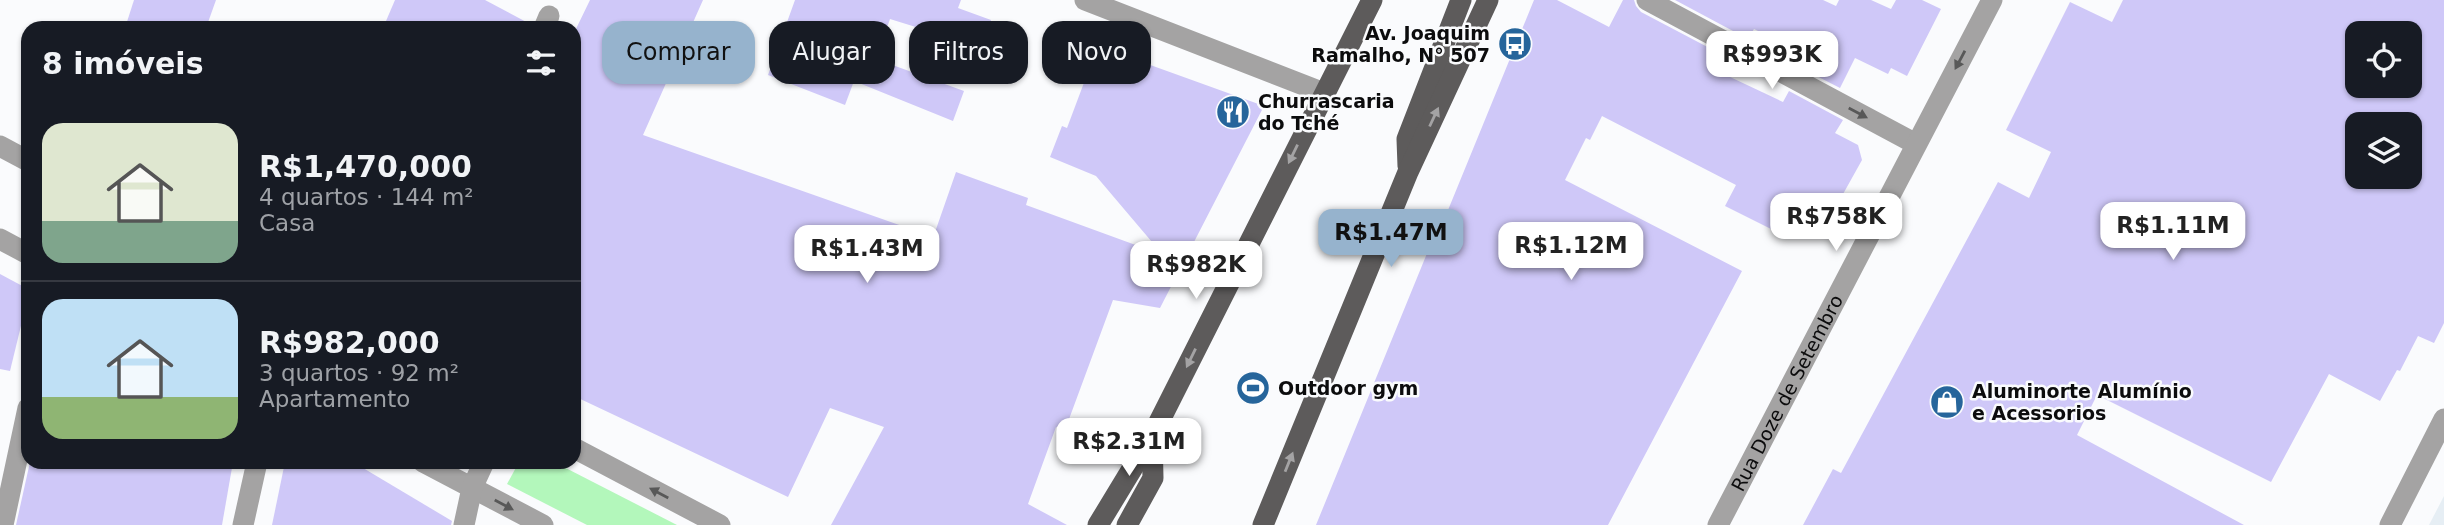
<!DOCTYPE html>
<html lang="pt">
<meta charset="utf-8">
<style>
:root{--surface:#171b24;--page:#20242c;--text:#f1f3f6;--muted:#9ea1a6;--line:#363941;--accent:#96b3cd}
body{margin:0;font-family:"DejaVu Sans",sans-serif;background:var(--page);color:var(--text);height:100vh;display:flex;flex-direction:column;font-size:26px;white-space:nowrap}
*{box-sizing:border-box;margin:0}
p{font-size:23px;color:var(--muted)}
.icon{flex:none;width:38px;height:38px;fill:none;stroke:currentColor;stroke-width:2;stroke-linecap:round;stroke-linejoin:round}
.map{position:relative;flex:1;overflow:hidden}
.drawer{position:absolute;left:21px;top:21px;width:560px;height:448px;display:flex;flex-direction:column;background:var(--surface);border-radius:21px;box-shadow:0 2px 5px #0004}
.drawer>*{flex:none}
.top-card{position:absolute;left:602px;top:21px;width:665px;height:63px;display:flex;gap:14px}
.tools{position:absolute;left:2345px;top:21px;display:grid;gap:14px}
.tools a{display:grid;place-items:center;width:77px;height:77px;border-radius:14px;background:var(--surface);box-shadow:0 2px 5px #0004;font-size:35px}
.price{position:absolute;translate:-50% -60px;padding:0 16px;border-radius:14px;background:#fff;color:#222;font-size:23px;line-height:46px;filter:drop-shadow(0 2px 4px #0008)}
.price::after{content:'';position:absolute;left:50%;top:42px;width:21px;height:16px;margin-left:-10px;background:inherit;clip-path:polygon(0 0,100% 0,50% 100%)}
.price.on{background:var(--accent);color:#111}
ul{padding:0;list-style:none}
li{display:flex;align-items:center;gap:21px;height:175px;padding:0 21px}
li+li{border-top:2px solid var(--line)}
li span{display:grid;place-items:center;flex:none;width:196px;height:140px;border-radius:21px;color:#555}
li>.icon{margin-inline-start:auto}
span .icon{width:84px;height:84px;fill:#fffc;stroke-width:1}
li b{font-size:30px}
h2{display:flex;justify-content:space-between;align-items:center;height:84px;padding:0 21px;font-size:30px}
.tag{padding:0 24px;border-radius:21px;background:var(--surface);box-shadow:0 2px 5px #0004;font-size:24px;line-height:63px}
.tag.on{background:var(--accent);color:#111}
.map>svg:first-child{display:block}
.built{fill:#e6eef4}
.green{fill:#b3f7bb}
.building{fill:#cfc8f8;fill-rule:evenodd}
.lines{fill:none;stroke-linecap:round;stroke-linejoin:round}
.minor{stroke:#a4a3a3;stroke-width:21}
.major{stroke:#5d5b5b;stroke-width:21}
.oneway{fill:#585858}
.oneway2{fill:#a4a3a4}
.labels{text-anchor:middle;stroke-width:5;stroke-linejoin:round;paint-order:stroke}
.poi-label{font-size:19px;font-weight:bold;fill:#0c0c0d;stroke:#fafbfd;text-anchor:start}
.street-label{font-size:19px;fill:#0c0c0d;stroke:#fafbfd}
</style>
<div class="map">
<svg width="2444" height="525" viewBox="0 0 2444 525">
<rect width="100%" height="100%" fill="#fafbfd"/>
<polygon class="built" points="2444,496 2444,525 2429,525"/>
<polygon class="green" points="519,462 554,462 677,525 587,525 507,484"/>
<g class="building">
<polygon points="134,0 216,0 206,28 125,28"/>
<polygon points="395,0 485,0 532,25 531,28 383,28"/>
<polygon points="590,0 703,0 643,135 922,233 923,231 934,235 956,172 1028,198 1026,205 1163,255 1096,176 1050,157 1062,126 1067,128 1085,80 1081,79 1097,39 1143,57 1142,62 1264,106 1160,308 1113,300 1065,430 1056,427 1028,504 1067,525 831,525 884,427 830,408 788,497 574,396 574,33"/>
<polygon points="795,0 961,0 958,8 991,20 980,47 890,19 876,59 964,91 953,121 854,81 845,105 768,75"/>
<polygon points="1534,0 1557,0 1609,27 1623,0 1634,0 1636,6 1641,12 1736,62 1728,76 1783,102 1789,91 1843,120 1835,133 1858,145 1862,160 1823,230 1799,218 1789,238 1725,206 1736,185 1602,116 1590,140 1586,138 1565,180 1742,271 1608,525 1316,525 1430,246 1445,246 1446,215"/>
<polygon points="1675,0 1823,0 1836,6 1839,0 1871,0 1891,9 1896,0 1922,0 1941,9 1907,76 1891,68 1888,74 1855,58 1840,88 1801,68 1806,57 1762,33 1754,29 1748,39"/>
<path d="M2123,0H2444V323L2434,343L2418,336L2400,371L2397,370L2380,401L2329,374L2271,482L2097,395L2077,435L2244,525H1803L1833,469L1841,473L1998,182L2029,198L2051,152L2006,130L2070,2L2112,22ZM2357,33H2410V86H2357ZM2357,124H2410V177H2357Z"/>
<polygon points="0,274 28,289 28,297 10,371 0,369"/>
<polygon points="30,462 233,462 222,525 16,525"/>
<polygon points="285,462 353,462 452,521 451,525 272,525"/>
</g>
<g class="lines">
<g class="minor">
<polyline points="1085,0 1324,93"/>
<polyline points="1647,0 1916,144"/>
<polyline points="544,28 549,16"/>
<polyline points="0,146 28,161"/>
<polyline points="0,239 28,254"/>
<polyline points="574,448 720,525"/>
<polyline points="423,462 543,525"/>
<polyline points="3,525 28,408"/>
<polyline points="243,525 257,462"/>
<polyline points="464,525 472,488 484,462"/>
<path id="s1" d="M1718,525L1992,0"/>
<polyline points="2390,525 2444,419"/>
</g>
<g class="major">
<polyline points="1408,166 1407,139 1461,0"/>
<polyline points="1098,525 1152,436 1372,0"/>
<polyline points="1127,525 1153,478 1152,436"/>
<polyline points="1263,525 1408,172 1488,0"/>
</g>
</g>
<defs><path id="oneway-solid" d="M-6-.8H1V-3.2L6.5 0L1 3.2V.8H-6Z" transform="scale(1.75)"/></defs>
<g class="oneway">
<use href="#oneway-solid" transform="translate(1960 60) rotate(118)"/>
<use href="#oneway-solid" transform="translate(1858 113) rotate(28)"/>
<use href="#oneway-solid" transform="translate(659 493) rotate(-152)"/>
<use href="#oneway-solid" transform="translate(504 505) rotate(28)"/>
</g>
<g class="oneway2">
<use href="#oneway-solid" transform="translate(1434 117) rotate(-65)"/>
<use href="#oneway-solid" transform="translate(1293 154) rotate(116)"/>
<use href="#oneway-solid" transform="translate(1191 358) rotate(116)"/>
<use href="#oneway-solid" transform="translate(1289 462) rotate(-68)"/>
</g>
<defs>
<g id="bus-disc" transform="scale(1.75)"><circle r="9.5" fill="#26659b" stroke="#fafbfd"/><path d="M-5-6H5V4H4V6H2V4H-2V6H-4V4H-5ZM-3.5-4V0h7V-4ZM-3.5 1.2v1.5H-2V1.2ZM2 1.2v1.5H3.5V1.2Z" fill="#fff"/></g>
<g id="restaurant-disc" transform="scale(1.75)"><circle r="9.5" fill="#26659b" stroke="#fafbfd"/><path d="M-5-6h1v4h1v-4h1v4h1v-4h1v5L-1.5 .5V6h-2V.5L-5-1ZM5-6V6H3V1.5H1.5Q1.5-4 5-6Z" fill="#fff"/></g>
<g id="stadium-disc" transform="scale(1.75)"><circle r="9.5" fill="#26659b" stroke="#fafbfd"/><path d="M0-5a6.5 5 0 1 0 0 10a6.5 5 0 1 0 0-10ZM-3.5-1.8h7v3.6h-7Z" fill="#fff"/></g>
<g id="shop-disc" transform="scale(1.75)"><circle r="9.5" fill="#26659b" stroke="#fafbfd"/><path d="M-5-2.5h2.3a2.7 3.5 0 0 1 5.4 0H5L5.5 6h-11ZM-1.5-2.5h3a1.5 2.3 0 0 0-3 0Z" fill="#fff"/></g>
</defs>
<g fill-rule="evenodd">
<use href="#bus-disc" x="1515" y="44"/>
<use href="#restaurant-disc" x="1233" y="112"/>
<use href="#stadium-disc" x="1253" y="388"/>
<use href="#shop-disc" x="1947" y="402"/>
</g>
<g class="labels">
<g class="poi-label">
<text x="1490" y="40" text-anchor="end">Av. Joaquim<tspan x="1490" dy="22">Ramalho, N° 507</tspan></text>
<text x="1258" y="108">Churrascaria<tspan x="1258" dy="22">do Tché</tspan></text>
<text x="1278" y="395">Outdoor gym</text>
<text x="1972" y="398">Aluminorte Alumínio<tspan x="1972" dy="22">e Acessorios</tspan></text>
</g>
<g class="street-label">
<text dy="7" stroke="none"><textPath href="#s1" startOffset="149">Rua Doze de Setembro</textPath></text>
</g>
</g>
</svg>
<div class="tools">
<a><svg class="icon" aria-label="locate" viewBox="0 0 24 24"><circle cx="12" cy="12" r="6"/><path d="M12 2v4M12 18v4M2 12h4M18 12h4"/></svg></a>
<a><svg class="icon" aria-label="layers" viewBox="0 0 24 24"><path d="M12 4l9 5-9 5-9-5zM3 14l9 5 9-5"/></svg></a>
</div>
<b class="price" style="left:1772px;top:91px">R$993K</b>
<b class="price" style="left:1836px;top:253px">R$758K</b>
<b class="price" style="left:2173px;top:262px">R$1.11M</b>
<b class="price on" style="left:1391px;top:269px">R$1.47M</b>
<b class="price" style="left:1571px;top:282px">R$1.12M</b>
<b class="price" style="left:867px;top:285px">R$1.43M</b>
<b class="price" style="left:1196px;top:301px">R$982K</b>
<b class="price" style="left:1129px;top:478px">R$2.31M</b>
<div class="top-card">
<a class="tag on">Comprar</a>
<a class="tag">Alugar</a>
<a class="tag">Filtros</a>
<a class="tag">Novo</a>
</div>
<section class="drawer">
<h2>8 imóveis<svg class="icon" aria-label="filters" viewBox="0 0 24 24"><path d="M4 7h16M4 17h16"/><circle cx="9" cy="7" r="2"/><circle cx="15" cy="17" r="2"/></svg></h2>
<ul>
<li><span style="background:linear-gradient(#dfe7d0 70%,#7fa58c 0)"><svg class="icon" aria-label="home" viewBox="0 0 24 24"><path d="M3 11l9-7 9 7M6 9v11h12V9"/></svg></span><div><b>R$1,470,000</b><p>4 quartos · 144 m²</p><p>Casa</p></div></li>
<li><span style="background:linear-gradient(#bfe0f5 70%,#8fb573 0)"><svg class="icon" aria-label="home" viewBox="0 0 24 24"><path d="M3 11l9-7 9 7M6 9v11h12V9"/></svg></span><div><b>R$982,000</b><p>3 quartos · 92 m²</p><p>Apartamento</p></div></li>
</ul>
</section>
</div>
